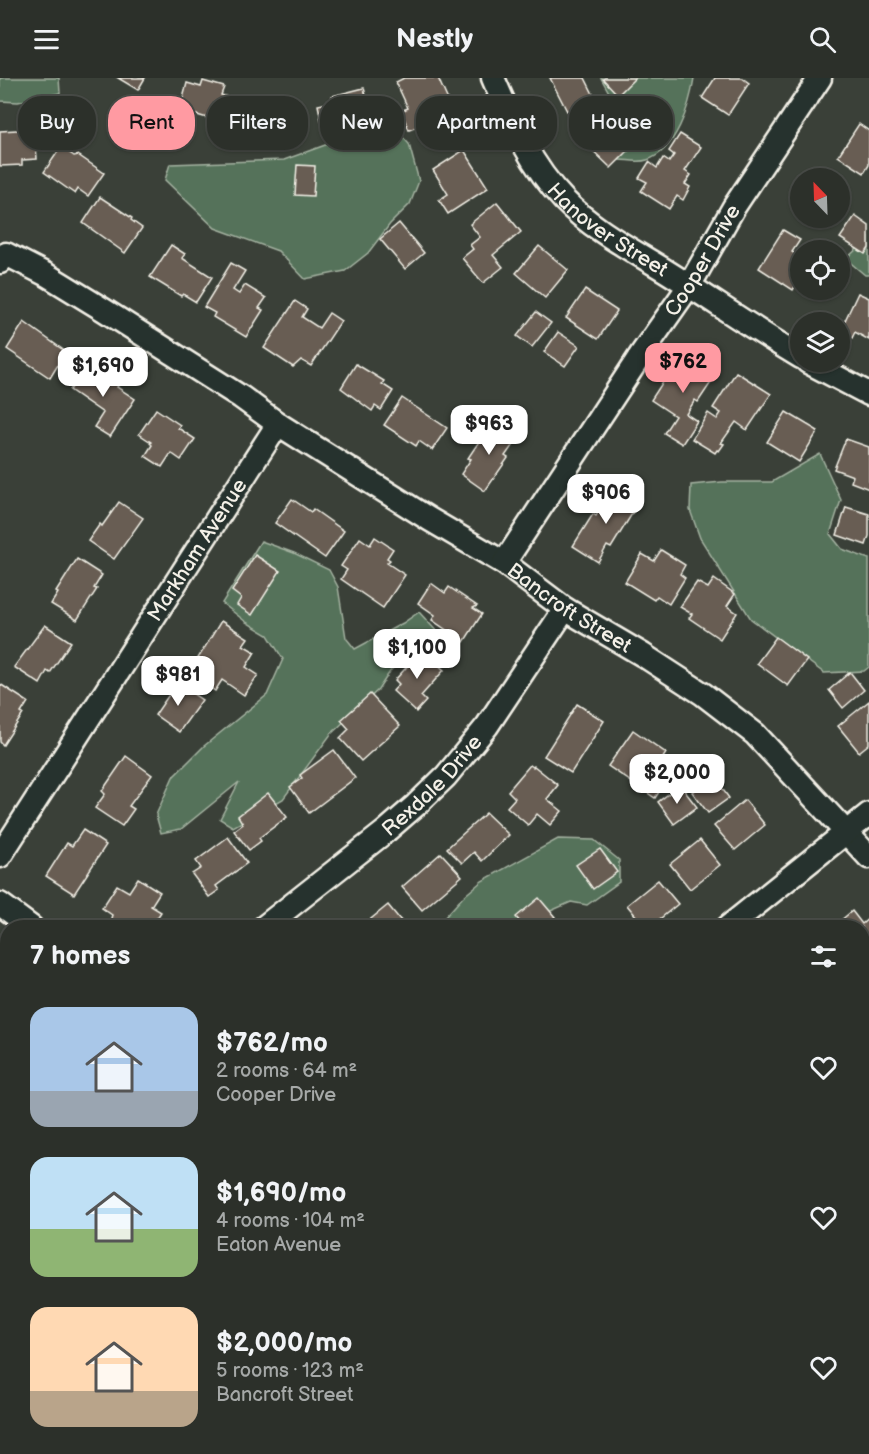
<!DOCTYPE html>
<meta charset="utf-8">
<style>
:root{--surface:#2c302a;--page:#383c36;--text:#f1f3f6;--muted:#a6a9a8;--line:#484b47;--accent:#ff9aa2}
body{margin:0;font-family:"Balsamiq Sans",sans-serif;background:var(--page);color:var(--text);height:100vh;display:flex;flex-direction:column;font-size:22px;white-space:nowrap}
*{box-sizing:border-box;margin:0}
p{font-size:20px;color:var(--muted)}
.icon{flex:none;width:33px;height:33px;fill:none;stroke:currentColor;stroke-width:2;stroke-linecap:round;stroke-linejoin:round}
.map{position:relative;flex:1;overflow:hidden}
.side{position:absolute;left:0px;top:842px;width:870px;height:536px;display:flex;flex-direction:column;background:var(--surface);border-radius:24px 24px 0 0;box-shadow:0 2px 4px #0004,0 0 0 2px var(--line)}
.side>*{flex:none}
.banner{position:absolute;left:18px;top:18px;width:834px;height:54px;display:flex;gap:12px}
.needle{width:39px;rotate:337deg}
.fabs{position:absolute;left:790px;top:90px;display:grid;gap:12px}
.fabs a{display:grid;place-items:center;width:60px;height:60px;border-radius:50%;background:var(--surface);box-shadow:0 2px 4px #0004,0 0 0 2px var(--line);font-size:30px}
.price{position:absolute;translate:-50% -51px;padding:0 14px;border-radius:12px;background:#fff;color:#222;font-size:20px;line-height:39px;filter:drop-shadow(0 2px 3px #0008)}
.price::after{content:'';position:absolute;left:50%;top:36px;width:18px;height:14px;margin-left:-9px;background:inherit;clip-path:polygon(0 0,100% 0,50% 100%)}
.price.selected{background:var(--accent);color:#111}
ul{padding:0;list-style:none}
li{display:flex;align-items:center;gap:18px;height:150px;padding:0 30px}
li span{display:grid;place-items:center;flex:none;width:168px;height:120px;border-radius:18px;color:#555}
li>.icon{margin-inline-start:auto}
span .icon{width:72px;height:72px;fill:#fffc;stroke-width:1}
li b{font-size:26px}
h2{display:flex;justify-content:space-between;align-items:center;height:72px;padding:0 30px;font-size:26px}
.pill{padding:0 21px;border-radius:24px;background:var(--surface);box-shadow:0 2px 4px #0004,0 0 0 2px var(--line);font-size:21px;line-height:54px}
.pill.selected{background:var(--accent);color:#111}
header{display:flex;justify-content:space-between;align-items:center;height:78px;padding:0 30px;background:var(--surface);font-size:27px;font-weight:800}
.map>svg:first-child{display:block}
.green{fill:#55725a;stroke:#a4b2a1;stroke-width:1.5}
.building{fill:#675d52;stroke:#f4f1e8;stroke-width:1.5}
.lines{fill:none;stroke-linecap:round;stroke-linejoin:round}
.street-casing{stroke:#f4f1e8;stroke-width:27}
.street{stroke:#26332d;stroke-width:22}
.labels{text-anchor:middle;stroke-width:4.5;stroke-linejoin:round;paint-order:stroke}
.street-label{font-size:21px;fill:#f4f1e8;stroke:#26332d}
</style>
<header><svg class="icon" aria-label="menu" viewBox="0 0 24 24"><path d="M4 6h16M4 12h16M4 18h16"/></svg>Nestly<svg class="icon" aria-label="search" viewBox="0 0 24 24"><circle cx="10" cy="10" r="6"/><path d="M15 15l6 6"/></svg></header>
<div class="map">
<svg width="869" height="1376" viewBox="0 0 869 1376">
<rect width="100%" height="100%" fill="#3a4038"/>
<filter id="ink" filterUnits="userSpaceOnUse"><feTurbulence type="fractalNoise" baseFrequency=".0167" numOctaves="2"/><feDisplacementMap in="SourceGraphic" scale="12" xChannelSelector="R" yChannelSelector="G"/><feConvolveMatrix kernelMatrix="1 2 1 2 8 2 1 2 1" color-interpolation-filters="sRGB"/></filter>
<g filter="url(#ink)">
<g class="green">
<polygon points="0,0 59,0 60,15 18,24 0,23"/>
<path d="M601,0H694C690,27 676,73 647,82C639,85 627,82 619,82L611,18Z"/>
<polygon points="389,44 409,66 419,103 410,126 390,146 368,175 345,193 305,201 278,173 215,150 165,102 170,86 284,82"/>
<polygon points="869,160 869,197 865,197 846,181"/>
<polygon points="820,376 841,422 830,456 842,471 869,481 869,589 864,593 824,595 751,541 700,460 690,432 691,407 722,404 772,404"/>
<polygon points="261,463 294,475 329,492 338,509 346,560 355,571 403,545 419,534 439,556 452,560 451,570 416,572 391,592 378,612 331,656 283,721 233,749 220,741 239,704 181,751 161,755 156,737 173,699 204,668 267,617 283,581 268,557 246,544 222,525"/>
<polygon points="558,761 594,762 619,782 619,804 587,827 571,824 514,849 436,849 463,819 482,803"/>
<polygon points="0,1023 8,1032 8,1253 0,1257"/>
<polygon points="659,1370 777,1370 787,1376 667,1376"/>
</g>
<g class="building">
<polygon points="118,0 145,0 138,12"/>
<polygon points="404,0 438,0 464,58 433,72 422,47 409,52 401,33 408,30 396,4"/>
<polygon points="550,0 585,0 595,20 567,33"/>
<polygon points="605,0 635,0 618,17 603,1"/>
<polygon points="715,0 742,0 749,5 728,37 702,20"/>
<polygon points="203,3 224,9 221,17 238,22 231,47 180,32 187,5 201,9"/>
<polygon points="364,10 372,41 338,49 339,52 324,56 318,27 333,24 332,18"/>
<polygon points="253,21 289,21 289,63 267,63 267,53 253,53"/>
<polygon points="607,39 635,66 611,90 583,63"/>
<polygon points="859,46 869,53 869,87 864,95 838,78"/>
<polygon points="35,51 37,81 22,82 22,87 0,88 0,53"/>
<polygon points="680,56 701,69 685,93 691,97 685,106 690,109 683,122 677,118 669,131 641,113 647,104 639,100 649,84 657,90 663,80 669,84 674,77 669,73"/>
<polygon points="61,69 74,78 78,77 104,95 88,118 78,111 75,116 44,94"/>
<polygon points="464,72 488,110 448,136 439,122 448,116 433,92"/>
<polygon points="297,87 315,88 313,118 295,117"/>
<polygon points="823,89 848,106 840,119 840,100 816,100"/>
<polygon points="100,119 132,140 131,142 142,150 125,175 83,145"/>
<polygon points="497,124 521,154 493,177 503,189 483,205 462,180 473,171 470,167 480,159 470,146"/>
<polygon points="855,138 869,148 869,170 865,176 840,160"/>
<polygon points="399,145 424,175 405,191 380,161"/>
<polygon points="783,152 800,162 792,174 801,179 801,199 793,212 759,190"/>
<polygon points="171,167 185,176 182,180 212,199 196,224 183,216 181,218 150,199"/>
<polygon points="539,168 568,192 545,220 516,195"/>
<polygon points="231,185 245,193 233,212 239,216 245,207 266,220 259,230 263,232 246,259 213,239 215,235 204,229"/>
<polygon points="585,212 617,233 598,261 566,240"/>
<polygon points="858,215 869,220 869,262 855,254 852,260 840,253"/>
<polygon points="295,223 307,231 302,239 319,250 329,235 341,243 311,288 301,282 293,289 264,270"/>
<polygon points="536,234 551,245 532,269 517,258"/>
<polygon points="24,244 66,274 50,300 7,271"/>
<polygon points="558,254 579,268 565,288 544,274"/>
<polygon points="681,276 691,283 695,277 705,284 702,288 716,297 698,324 695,322 686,336 697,343 682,366 664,355 675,338 651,322"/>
<polygon points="88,286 119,306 117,309 135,321 110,359 94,349 103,335 70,312"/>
<polygon points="356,286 384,303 382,306 393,313 381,332 375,328 372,333 341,310"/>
<polygon points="736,294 771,316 747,352 736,344 721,365 724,366 719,373 717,372 715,375 692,361 708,335 717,341 721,335 713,330"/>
<polygon points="402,320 447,350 432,372 419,363 416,368 384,347"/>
<polygon points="156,331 180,347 178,350 195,361 181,382 171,375 162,389 145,378 152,367 150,365 151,364 139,356"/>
<polygon points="786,334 818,353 799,384 767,364"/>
<polygon points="492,344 517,361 505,378 508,380 485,413 461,396 471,381 468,380"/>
<polygon points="846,361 869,369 869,411 851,404 853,398 834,391"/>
<polygon points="613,410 638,426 611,470 607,468 598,484 573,468 593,436 596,438"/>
<polygon points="292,421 311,434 313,431 344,453 325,480 275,445"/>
<polygon points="119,424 143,440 114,481 88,463 100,446 102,448"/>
<polygon points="846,429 869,436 869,458 866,467 837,457"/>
<polygon points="375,459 393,471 387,480 390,482 387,485 405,497 383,530 341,501 347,492 341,488 360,460 370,467"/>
<polygon points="661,472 685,487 680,496 685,500 669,526 657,518 654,522 625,504 642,476 654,483"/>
<polygon points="255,477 280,493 252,537 237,527 241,520 232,513"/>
<polygon points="77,481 102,497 94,510 97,511 77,542 51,526 58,515 56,514"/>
<polygon points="714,501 735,516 727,528 737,535 720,561 689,540 692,536 680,529 697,504 708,510"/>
<polygon points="431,505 445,515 449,509 477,528 473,530 482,536 464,564 432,542 435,537 418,525"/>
<polygon points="221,543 248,560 243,567 255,574 246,589 258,597 244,617 222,602 215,613 189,595"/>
<polygon points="45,547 71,564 50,595 47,593 40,606 14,589"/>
<polygon points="776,559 807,582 788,608 757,585"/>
<polygon points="422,572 444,592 421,618 426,623 416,634 393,613 399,606 395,602"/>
<polygon points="850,594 864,612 843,630 829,612"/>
<polygon points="177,605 202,622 179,654 155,637"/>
<polygon points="0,606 28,624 21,635 23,636 3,667 0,664"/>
<polygon points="370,616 400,648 361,683 340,660 349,651 341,642"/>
<polygon points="869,623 869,666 859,674 838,648"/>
<polygon points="577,626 604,643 571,695 544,678"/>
<polygon points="633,652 666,675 661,683 674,692 655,720 608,688"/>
<polygon points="334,672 355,700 309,735 290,709 302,700 300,697"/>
<polygon points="126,678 152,697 129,728 134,731 122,748 95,730 105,716 102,713"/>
<polygon points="530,687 533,689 534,688 558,707 547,721 562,733 550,747 537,736 528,747 507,729 515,720 508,713"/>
<polygon points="713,698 729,720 708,735 692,714"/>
<polygon points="680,707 697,729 674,746 658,724"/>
<polygon points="268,715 287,739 259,760 261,763 249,772 234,753 243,746 238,738"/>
<polygon points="745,722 765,747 735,772 714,748"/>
<polygon points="486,735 509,757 482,783 474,774 462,785 447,770"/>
<polygon points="83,752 106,767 74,816 46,798 67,765 72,768"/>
<polygon points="228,759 247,785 216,808 219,812 209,819 192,796 201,790 196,783"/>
<polygon points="700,762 720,787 690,811 670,786"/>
<polygon points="600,771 617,794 593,811 576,787"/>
<polygon points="441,775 462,798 422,832 402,809"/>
<polygon points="138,800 160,814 151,828 161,834 151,849 124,849 111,840 112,837 102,830 117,807 129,814"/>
<polygon points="658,802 678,826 650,849 645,849 627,827"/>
<polygon points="539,820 555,839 543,849 524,849 516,839"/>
<polygon points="388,827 406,849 361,849"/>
<polygon points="852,833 862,846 869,840 869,874 862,879 862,849 833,849"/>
<polygon points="0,894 8,899 8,912 0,923"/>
<polygon points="869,1029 869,1071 862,1076 862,1034"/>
<polygon points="0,1269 8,1278 8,1283 3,1287 8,1291 8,1302 0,1309"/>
<polygon points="8,1314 8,1346 0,1338 6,1333 0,1327 0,1321"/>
<polygon points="862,1330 869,1338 869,1376 846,1376 852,1370 862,1370"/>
<polygon points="88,1370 128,1370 134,1376 82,1376"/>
<polygon points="235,1370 263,1370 269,1376 228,1376"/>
<polygon points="424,1370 474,1370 466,1376 463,1374 460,1376 430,1376"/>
</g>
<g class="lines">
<g class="street-casing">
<g id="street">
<path id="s1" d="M493,0C512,44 530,87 564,122C592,151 632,172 666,193C711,221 755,252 801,279"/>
<path id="s2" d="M0,184L6,176L47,197L104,232L241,319L278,346L429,441L504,485L565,531L643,577L703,616L755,656L869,779"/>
<polyline points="808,284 869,316"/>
<path id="s3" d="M504,485L642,275L689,208L734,129L820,0"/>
<path id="s4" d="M0,778L278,346"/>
<polyline points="0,826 31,849"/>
<path id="s5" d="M264,849L386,753L416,727L446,698L487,648L565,531"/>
<polyline points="728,849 869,736"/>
<polyline points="3,1025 8,1018"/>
<polyline points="862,1157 869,1151"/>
<polyline points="862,1236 869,1244"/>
<polyline points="35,1376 43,1370"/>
<polyline points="559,1376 567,1370"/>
</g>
</g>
<use href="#street" class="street"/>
</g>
</g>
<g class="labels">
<g class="street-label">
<text dy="7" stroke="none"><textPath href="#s1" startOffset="195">Hanover Street</textPath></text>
<text dy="7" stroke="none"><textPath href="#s3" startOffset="362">Cooper Drive</textPath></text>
<text dy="7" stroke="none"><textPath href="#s4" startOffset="364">Markham Avenue</textPath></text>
<text dy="7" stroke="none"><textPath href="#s2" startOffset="676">Bancroft Street</textPath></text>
<text dy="7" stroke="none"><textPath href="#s5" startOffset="220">Rexdale Drive</textPath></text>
</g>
</g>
</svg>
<div class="fabs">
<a><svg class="needle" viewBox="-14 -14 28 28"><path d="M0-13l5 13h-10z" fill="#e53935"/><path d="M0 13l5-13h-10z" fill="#a6a9a8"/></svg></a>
<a><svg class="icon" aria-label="locate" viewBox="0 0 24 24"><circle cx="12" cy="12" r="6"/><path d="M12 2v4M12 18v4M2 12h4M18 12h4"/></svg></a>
<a><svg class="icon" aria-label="layers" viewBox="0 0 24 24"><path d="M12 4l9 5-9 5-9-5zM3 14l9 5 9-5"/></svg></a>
</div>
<b class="price selected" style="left:683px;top:316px">$762</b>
<b class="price" style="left:103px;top:320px">$1,690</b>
<b class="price" style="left:489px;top:378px">$963</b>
<b class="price" style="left:606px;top:447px">$906</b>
<b class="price" style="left:417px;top:602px">$1,100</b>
<b class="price" style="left:178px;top:629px">$981</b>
<b class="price" style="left:677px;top:727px">$2,000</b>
<div class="banner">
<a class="pill">Buy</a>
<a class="pill selected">Rent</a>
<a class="pill">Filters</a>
<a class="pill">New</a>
<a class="pill">Apartment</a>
<a class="pill">House</a>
</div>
<section class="side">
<h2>7 homes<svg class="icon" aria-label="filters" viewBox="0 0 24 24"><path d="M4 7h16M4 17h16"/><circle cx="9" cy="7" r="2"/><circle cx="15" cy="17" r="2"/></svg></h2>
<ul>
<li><span style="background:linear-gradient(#a9c7e8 70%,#9aa5b1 0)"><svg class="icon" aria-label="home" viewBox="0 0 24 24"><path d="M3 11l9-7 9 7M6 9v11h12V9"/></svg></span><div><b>$762/mo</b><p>2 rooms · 64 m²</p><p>Cooper Drive</p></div><svg class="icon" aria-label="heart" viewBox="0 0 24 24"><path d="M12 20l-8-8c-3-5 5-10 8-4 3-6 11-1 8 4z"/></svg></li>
<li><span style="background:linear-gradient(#bfe0f5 60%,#8fb573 0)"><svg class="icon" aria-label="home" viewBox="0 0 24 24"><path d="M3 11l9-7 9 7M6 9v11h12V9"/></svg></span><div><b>$1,690/mo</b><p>4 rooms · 104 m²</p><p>Eaton Avenue</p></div><svg class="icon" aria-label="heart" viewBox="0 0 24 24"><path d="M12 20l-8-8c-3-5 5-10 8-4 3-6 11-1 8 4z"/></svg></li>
<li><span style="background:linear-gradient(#ffd9b3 70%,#b9a48a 0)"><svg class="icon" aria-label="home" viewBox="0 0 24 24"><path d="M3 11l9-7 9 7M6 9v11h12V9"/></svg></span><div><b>$2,000/mo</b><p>5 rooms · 123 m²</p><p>Bancroft Street</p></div><svg class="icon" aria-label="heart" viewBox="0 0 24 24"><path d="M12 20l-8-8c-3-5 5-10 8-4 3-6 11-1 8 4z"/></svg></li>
</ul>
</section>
</div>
